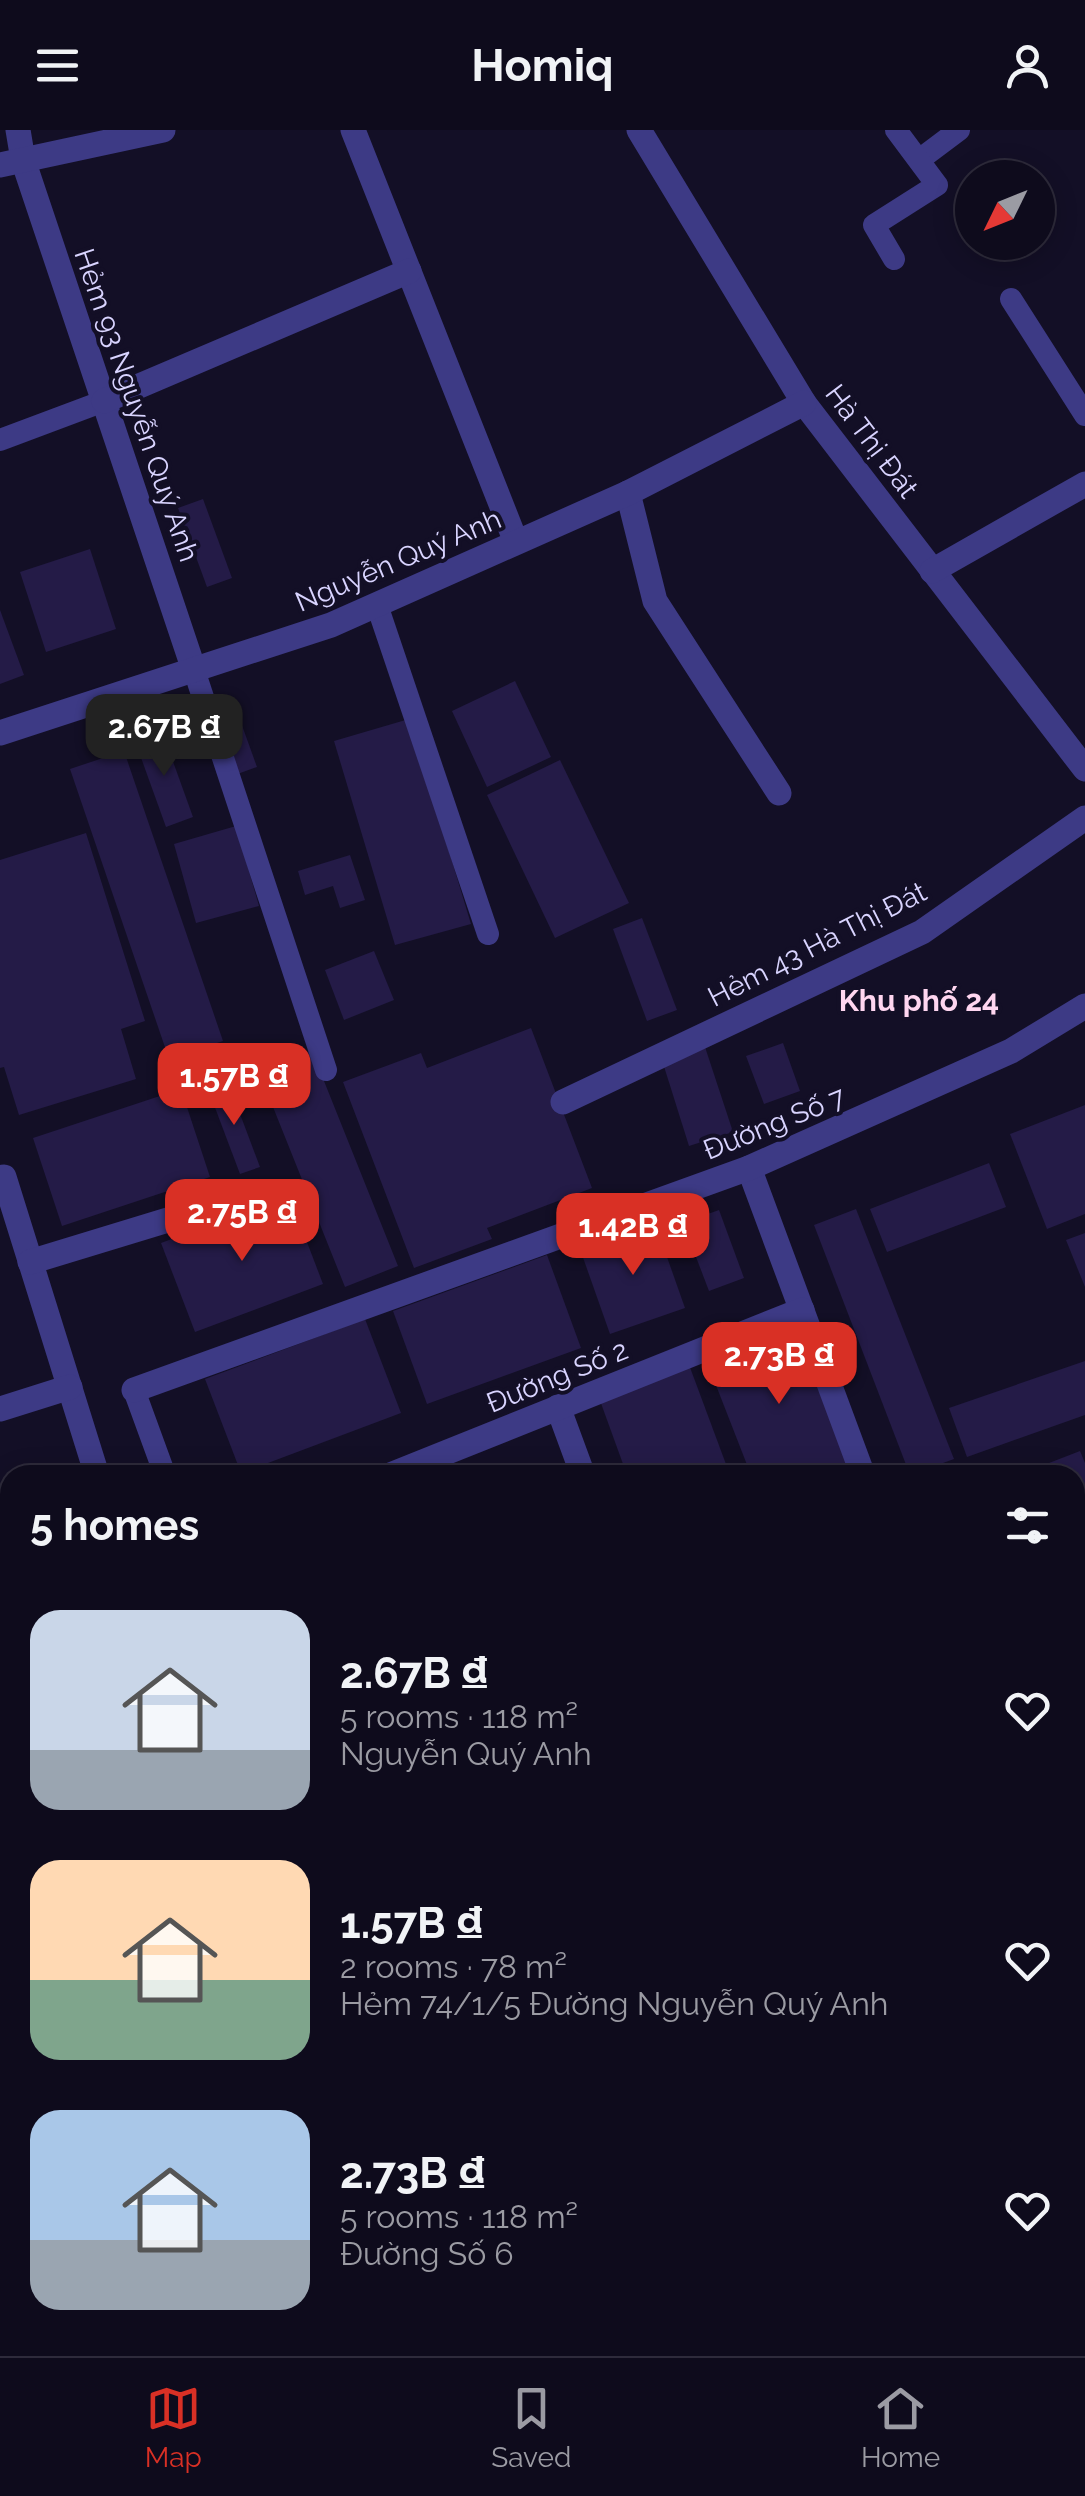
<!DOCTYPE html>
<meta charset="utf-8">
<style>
:root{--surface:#0e0b1c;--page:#1c1929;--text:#f1f3f6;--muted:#9b9ba3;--line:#2e2b3b;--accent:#d93025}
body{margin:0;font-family:Raleway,sans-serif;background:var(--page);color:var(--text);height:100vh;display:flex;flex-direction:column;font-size:38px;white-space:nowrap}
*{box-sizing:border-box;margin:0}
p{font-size:32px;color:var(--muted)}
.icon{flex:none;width:55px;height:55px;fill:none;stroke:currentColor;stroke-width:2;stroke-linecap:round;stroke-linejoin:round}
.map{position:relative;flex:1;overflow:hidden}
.side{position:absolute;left:0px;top:1335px;width:1085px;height:892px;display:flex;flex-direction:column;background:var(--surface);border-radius:30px 30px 0 0;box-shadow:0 5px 25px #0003,0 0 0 2px var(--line)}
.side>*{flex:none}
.needle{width:65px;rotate:227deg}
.fabs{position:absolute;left:955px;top:30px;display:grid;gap:20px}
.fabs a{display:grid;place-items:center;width:100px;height:100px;border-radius:50%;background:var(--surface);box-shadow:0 5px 25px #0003,0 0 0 2px var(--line);font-size:50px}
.price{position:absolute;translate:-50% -85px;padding:0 22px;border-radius:20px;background:var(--accent);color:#fff;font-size:32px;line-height:65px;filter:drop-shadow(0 2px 5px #0008)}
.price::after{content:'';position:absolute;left:50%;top:60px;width:30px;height:22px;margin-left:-15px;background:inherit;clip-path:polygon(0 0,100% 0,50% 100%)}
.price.active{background:#222;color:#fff}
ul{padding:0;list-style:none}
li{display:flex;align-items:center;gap:30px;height:250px;padding:0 30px}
li span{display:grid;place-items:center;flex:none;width:280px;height:200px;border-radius:30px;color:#555}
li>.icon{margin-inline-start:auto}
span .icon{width:120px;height:120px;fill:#fffc;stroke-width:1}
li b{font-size:42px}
h2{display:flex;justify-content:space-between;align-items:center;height:120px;padding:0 30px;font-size:42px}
header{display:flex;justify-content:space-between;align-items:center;height:130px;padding:0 30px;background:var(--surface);font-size:45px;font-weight:700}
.dock{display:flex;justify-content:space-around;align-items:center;height:140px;border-top:2px solid var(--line);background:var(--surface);font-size:28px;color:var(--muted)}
.dock a{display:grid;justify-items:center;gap:5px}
.dock .active{color:var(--accent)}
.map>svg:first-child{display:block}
.building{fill:#241b47}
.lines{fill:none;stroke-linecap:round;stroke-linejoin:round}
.service{stroke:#3d3a85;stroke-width:22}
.minor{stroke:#3d3a85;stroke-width:25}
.tertiary{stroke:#3d3a85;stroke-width:25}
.secondary{stroke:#6f6bff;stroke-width:25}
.labels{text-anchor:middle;stroke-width:8;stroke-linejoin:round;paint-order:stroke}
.street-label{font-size:28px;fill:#d9d4ff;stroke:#130f26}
.neighbourhood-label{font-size:30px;font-weight:bold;fill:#ffd6f0;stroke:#130f26}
</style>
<header><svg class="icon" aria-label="menu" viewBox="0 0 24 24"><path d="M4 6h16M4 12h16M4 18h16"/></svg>Homiq<svg class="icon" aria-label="person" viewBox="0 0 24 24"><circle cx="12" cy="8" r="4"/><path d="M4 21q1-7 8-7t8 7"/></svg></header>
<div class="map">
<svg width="1085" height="2226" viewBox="0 0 1085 2226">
<rect width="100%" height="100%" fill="#130f26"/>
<g class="building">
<polygon points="203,369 232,448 207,457 178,378"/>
<polygon points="90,419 116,499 46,522 20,442"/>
<polygon points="0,480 24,545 0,554"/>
<polygon points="515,551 551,627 487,657 452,581"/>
<polygon points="235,576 257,637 232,646 209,585"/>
<polygon points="409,589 471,794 395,815 334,611"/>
<polygon points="162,601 193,687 166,697 135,611"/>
<polygon points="124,621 223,911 169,929 70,639"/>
<polygon points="560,630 629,773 555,808 487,665"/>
<polygon points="236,696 259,776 196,793 174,714"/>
<polygon points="86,703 145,891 121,899 136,949 19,985 4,937 0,938 0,730"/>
<polygon points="350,725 365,770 340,778 333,756 305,765 298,741"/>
<polygon points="642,788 677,880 647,891 613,799"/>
<polygon points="374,821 394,870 344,890 325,840"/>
<polygon points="531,898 592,1058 487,1098 492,1109 414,1138 343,952 421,923 427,938"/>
<polygon points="783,913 800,961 764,974 746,926"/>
<polygon points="705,917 733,1002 689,1016 662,930"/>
<polygon points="312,921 398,1136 345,1157 259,942"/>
<polygon points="228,952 260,1037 240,1044 208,959"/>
<polygon points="181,959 210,1047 62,1096 33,1008"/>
<polygon points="1085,975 1085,1084 1047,1099 1010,1004"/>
<polygon points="989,1033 1006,1077 887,1122 870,1079"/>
<polygon points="289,1065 323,1154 195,1202 161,1113"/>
<polygon points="856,1079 954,1329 910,1345 814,1095"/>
<polygon points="719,1080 744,1148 709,1161 683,1093"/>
<polygon points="655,1093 685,1178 610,1204 580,1119"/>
<polygon points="1085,1103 1085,1157 1066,1110"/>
<polygon points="547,1125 581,1218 427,1274 393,1181"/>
<polygon points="365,1189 401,1283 241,1343 205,1249"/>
<polygon points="796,1192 855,1345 751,1345 705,1227"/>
<polygon points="1085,1231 1085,1285 967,1327 949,1278"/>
<polygon points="688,1232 730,1345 627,1345 598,1265"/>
<polygon points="1080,1321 1085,1333 1085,1413 1075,1417 1075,1345 1018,1345"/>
<polygon points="10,1396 10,1448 0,1424 0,1400"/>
<polygon points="10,1562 10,1667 6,1669 10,1680 10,1844 0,1848 0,1566"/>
<polygon points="1085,1622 1085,1657 1075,1636 1075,1626"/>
</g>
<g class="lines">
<g class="service">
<polyline points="919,30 959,0"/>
<polyline points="894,129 874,95 937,55 896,0"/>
<polyline points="1011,169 1085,285"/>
<polyline points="0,310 104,271"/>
<polyline points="377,475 488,804"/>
<polyline points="194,540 326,940"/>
<polyline points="134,1260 165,1345"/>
<polyline points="95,2226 101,2218"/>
</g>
<g class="minor">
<polyline points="18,0 23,30 194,540"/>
<polyline points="353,0 516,412"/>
<polyline points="639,0 804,273 1085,639"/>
<polyline points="104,271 409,141"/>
<polyline points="628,363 655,471 779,663"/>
<polyline points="932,441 1085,354"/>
<polyline points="563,972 922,802 1085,688"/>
<polyline points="749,1038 863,1345"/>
<polyline points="0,1048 4,1047 97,1345"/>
<polyline points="30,1132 253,1064"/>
<polyline points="134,1260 749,1038 1011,921 1085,876"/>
<polyline points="558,1277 583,1345"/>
<polyline points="0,1279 70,1257"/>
<polyline points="390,1345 802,1180"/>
<polyline points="0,1511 10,1509"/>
<polyline points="1075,1767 1085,1763"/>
<polyline points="0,1929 10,1925"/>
<polyline points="791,2218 807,2226"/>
<polyline points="871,2218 874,2226"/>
</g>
<g class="tertiary">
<polyline points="0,35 163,0"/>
<polyline points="0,603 331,495 628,363 804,273"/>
<polyline points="1075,2187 1085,2182"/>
<polyline points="987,2226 1006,2218"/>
</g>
<g class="secondary">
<polyline points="0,2124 10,2129"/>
<polyline points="181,2218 198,2226"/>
</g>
</g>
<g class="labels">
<g class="street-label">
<text transform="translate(137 275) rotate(71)" y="10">Hẻm 93 Nguyễn Quý Anh</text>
<text transform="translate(872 311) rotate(53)" y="10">Hà Thị Đát</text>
<text transform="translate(398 430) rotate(-23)" y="10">Nguyễn Quý Anh</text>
<text transform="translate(817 814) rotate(-27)" y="10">Hẻm 43 Hà Thị Đát</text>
<text transform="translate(774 993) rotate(-22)" y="10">Đường Số 7</text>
<text transform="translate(557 1246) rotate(-22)" y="10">Đường Số 2</text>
</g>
<g class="neighbourhood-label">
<text x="919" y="881">Khu phố 24</text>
</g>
</g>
</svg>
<div class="fabs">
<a><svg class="needle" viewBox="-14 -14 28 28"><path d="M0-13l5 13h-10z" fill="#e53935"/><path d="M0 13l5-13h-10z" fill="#9b9ba3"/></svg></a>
</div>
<b class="price active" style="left:164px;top:649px">2.67B ₫</b>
<b class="price" style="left:234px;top:998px">1.57B ₫</b>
<b class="price" style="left:242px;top:1134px">2.75B ₫</b>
<b class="price" style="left:633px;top:1148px">1.42B ₫</b>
<b class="price" style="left:779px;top:1277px">2.73B ₫</b>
<section class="side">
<h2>5 homes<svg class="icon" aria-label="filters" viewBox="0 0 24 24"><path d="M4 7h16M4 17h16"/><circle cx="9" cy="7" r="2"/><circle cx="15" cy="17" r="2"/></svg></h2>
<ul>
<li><span style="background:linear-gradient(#c9d6e8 70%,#9aa5b1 0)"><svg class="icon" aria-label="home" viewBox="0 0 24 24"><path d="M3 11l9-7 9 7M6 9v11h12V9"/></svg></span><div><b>2.67B ₫</b><p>5 rooms · 118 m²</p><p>Nguyễn Quý Anh</p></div><svg class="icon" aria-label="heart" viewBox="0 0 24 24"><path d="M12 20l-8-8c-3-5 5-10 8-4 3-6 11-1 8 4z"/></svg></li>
<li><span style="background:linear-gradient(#ffd9b3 60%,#7fa58c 0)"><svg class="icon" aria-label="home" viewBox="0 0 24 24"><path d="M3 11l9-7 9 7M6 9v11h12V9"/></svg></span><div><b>1.57B ₫</b><p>2 rooms · 78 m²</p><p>Hẻm 74/1/5 Đường Nguyễn Quý Anh</p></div><svg class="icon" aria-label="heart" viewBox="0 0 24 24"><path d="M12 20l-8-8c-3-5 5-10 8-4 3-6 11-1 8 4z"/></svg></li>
<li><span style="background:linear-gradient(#a9c7e8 65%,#9aa5b1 0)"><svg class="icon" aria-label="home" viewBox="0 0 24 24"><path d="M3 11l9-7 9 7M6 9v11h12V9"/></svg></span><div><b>2.73B ₫</b><p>5 rooms · 118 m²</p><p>Đường Số 6</p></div><svg class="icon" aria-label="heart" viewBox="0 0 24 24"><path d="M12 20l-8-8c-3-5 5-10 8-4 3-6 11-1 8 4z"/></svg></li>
</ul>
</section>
</div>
<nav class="dock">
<a class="active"><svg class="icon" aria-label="map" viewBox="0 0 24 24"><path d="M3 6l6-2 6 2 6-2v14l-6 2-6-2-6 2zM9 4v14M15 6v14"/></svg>Map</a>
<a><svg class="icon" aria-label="saved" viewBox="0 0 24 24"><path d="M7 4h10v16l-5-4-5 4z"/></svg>Saved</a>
<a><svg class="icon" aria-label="home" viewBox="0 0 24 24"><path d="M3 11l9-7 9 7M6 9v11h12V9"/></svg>Home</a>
</nav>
